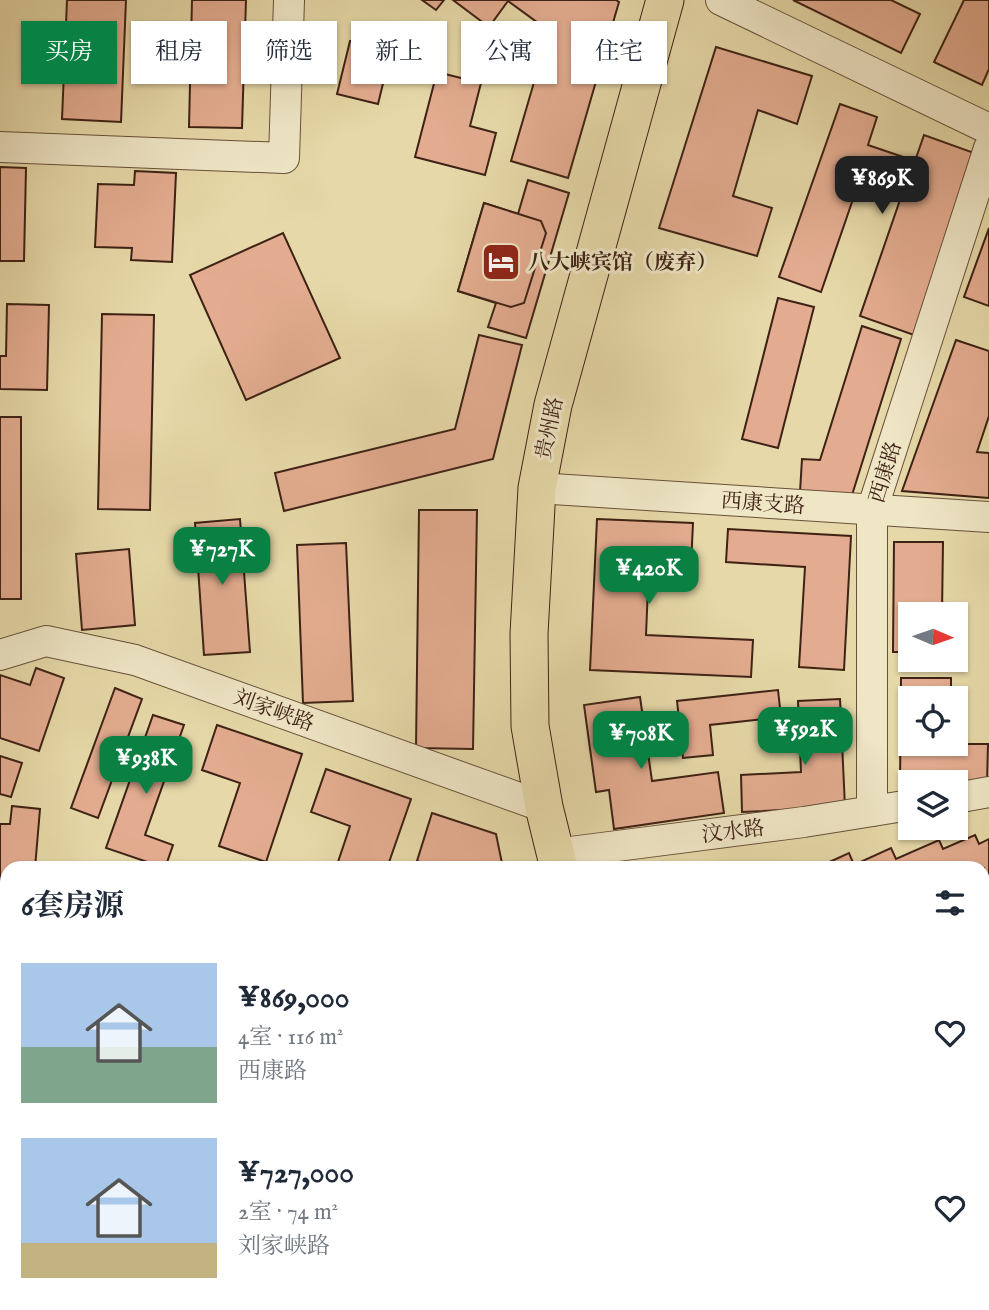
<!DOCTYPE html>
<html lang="zh">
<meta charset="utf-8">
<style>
:root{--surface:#fff;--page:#f2f2f3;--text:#1f2937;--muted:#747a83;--accent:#0b8043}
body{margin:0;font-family:"IM FELL English","Noto Serif SC",serif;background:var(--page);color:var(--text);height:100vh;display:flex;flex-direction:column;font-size:26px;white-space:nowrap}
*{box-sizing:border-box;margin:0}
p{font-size:23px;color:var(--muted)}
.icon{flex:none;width:38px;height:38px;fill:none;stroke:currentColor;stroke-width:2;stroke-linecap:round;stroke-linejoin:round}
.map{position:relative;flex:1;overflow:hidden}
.panel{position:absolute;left:0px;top:861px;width:990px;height:450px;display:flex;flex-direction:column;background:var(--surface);border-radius:21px 21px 0 0;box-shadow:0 2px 5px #0004}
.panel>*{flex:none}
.guide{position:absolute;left:21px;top:21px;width:948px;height:63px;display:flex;gap:14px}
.needle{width:46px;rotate:92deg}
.buttons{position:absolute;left:898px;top:602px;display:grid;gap:14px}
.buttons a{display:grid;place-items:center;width:70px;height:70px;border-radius:0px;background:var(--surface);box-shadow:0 2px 5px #0004;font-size:35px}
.price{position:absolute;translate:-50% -60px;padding:0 16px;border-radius:14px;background:var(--accent);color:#fff;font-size:23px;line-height:46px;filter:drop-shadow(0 2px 4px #0008)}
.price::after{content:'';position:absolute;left:50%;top:42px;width:21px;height:16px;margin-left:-10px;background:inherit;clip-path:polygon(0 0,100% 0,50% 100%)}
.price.on{background:#222;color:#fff}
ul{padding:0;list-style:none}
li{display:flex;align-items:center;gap:21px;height:175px;padding:0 21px}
li span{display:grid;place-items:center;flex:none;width:196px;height:140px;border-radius:0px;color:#555}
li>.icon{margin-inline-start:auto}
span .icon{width:84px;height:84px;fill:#fffc;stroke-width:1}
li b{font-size:30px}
h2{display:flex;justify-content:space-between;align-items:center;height:84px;padding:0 21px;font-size:30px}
.pill{padding:0 24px;border-radius:0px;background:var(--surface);box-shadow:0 2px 5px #0004;font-size:24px;line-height:63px}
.pill.on{background:var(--accent);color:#fff}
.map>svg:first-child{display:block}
.green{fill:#bbbd84;stroke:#7c704c;stroke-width:2}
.building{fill:#e3ac90;stroke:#3e2215;stroke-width:2}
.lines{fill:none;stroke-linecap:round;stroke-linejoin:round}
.minor-casing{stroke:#68503a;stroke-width:32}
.major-casing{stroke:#3e2215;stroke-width:39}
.minor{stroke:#efe6c6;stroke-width:30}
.major{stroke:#e6d8a8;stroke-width:37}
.labels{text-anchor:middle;stroke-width:6;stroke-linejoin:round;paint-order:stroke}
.poi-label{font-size:21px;font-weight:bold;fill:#3e2215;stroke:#efe6c6;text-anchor:start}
.street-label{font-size:21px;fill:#3e2215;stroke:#efe6c6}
</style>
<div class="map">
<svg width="989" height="1310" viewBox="0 0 989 1310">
<rect width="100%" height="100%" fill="#e6d8a8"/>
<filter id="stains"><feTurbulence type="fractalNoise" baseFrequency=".00286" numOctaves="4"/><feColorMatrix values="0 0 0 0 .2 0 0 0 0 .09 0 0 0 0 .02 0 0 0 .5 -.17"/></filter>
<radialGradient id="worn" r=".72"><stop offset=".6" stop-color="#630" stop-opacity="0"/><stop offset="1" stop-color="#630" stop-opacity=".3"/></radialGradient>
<polygon class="green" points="633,1304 714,1304 718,1310 637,1310"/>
<g class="building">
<polygon points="67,0 126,0 121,122 62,119"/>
<polygon points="192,0 246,0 242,128 189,127"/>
<polygon points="422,0 444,0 436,10"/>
<polygon points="453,0 616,0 619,2 568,178 511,161 549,31 508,1 489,27"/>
<polygon points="793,0 891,0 920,14 901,53"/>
<polygon points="964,0 989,0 989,69 982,85 934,62"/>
<polygon points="350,41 391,51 378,104 337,94"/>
<polygon points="716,47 812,76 797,124 758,110 733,196 772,208 757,256 659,228"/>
<polygon points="437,72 481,83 470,126 496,133 485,175 415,157"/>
<polygon points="840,104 877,117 868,145 915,161 924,135 977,154 914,335 860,316 902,194 860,179 821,292 779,277"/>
<polygon points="0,167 26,168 24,261 0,261"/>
<polygon points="135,171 176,173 172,262 131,260 132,248 95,247 98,184 134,185"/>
<polygon points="528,180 569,193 526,338 488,327 496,303 458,291 484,203 518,214"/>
<polygon points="484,203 541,221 546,233 524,303 511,307 458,291"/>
<polygon points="989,228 989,306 964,297"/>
<polygon points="283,233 340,358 246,400 190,275"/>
<polygon points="778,298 814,307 778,448 742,439"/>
<polygon points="7,304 49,305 47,390 0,389 0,356 6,356"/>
<polygon points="102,314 154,315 150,510 98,509"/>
<polygon points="862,326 901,339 852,495 800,492 802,459 820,460"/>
<polygon points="479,335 522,345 493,459 284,511 275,473 455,429"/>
<polygon points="956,340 989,351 989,416 977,452 989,453 989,498 902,491"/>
<rect x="0" y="417" width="21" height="182"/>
<polygon points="419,510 477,510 473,749 416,748"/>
<polygon points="240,519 250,652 204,655 195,523"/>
<polygon points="597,519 693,523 691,565 649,563 646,635 753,640 751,677 590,670"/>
<polygon points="728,529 851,536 844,670 799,667 805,567 726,562"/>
<polygon points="894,542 943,542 942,614 910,614 910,652 893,652"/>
<polygon points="346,543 353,701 303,703 297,545"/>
<polygon points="129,549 135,625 82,630 76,554"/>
<polygon points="36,668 64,678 39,751 0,738 0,675 30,685"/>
<polygon points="901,678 951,678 951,698 910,698 910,744 988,744 987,785 956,784 956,782 900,784"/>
<polygon points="115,688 142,699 98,818 71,808"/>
<polygon points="778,690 781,717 710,725 713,755 683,758 677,701"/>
<polygon points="640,697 652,781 718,772 724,813 614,829 609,790 596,792 584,705"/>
<polygon points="840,699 845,807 742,812 741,775 801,772 798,701"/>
<polygon points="153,715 184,725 145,835 173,845 165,868 106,848"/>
<polygon points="217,725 302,754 266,862 219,846 240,783 202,770"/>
<polygon points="0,756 22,763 11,797 0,794"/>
<polygon points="326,769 411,799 387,868 336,868 350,826 311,812"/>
<polygon points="12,806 40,809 35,868 7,868 7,886 0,885 0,824 10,824"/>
<polygon points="432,813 496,834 503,868 437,868 417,861"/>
<polygon points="975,835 979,844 989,839 989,1007 985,1009 984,868 780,868 825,864 849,853 854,865 891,848 896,859 939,840 943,849"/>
<polygon points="984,1106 989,1115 989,1232 984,1236"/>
<polygon points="0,1220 7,1230 7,1304 57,1304 61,1310 0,1310"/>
<polygon points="427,1304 464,1304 468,1310 419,1310"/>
<polygon points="529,1304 565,1304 569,1310 528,1310"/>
<polygon points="841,1304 908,1304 913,1310 846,1310"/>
</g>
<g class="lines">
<g class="minor-casing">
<g id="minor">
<polyline points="721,0 989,129"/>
<polyline points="0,147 284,158 289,0"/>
<polyline points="537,488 989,517"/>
<polyline points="0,655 46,641 135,660 544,807"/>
<polyline points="956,798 989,792"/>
<polyline points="872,811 872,510 989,148"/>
<polyline points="555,854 804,822 910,805"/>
<polyline points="0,1003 7,1013"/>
<polyline points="984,1278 989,1274"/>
<polyline points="221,1304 225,1310"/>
<polyline points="607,1304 612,1310"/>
<polyline points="944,1310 952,1304"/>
</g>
</g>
<g class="major-casing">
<g id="major">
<polyline points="559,868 544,807 530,726 529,634 537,488 553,405 665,0"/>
<polyline points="770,1304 775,1310"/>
</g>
</g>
<use href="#minor" class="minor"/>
<use href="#major" class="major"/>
</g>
<defs>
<g id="hotel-square" transform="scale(2.0125)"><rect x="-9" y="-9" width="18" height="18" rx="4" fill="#8f2418" stroke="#efe6c6"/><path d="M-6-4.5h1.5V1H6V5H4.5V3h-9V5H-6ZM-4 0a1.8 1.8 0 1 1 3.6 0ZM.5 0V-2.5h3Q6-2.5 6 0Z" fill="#fff"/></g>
</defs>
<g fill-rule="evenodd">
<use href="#hotel-square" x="501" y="262"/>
</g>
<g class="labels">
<g class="poi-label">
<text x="528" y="269">八大峡宾馆（废弃）</text>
</g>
<g class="street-label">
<text transform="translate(549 428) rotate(-78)" y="7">贵州路</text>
<text transform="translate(885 472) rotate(-73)" y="7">西康路</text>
<text transform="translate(763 503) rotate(4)" y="7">西康支路</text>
<text transform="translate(274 710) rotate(20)" y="7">刘家峡路</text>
<text transform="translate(733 831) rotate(-7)" y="7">汶水路</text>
</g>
</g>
<rect width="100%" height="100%" filter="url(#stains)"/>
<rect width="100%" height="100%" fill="url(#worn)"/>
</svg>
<div class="buttons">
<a><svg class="needle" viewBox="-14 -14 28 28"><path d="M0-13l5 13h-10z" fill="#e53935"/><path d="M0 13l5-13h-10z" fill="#747a83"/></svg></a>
<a><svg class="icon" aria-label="locate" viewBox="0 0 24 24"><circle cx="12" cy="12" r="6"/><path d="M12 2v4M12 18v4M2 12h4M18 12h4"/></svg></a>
<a><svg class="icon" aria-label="layers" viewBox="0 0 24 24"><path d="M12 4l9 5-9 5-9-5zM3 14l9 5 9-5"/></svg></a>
</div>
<b class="price on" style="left:882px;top:216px">¥869K</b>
<b class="price" style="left:222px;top:587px">¥727K</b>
<b class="price" style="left:649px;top:606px">¥420K</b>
<b class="price" style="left:805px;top:767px">¥592K</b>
<b class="price" style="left:641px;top:771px">¥708K</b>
<b class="price" style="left:146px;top:796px">¥938K</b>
<div class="guide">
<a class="pill on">买房</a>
<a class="pill">租房</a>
<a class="pill">筛选</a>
<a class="pill">新上</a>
<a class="pill">公寓</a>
<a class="pill">住宅</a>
</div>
<section class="panel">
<h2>6套房源<svg class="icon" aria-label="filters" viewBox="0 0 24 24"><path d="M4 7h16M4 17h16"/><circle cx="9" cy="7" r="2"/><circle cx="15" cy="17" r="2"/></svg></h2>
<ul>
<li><span style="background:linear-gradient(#a9c7e8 60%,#7fa58c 0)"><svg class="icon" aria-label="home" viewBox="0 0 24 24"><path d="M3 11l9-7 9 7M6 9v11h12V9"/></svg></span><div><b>¥869,000</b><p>4室 · 116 m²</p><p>西康路</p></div><svg class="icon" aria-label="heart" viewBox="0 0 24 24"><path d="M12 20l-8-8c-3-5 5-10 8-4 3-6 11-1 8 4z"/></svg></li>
<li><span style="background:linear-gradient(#a9c7e8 75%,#c2b280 0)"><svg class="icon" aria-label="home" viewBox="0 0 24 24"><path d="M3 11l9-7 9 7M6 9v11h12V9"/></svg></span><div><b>¥727,000</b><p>2室 · 74 m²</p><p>刘家峡路</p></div><svg class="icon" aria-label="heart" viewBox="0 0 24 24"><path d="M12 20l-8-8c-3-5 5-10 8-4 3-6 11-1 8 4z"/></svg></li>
</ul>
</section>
</div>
